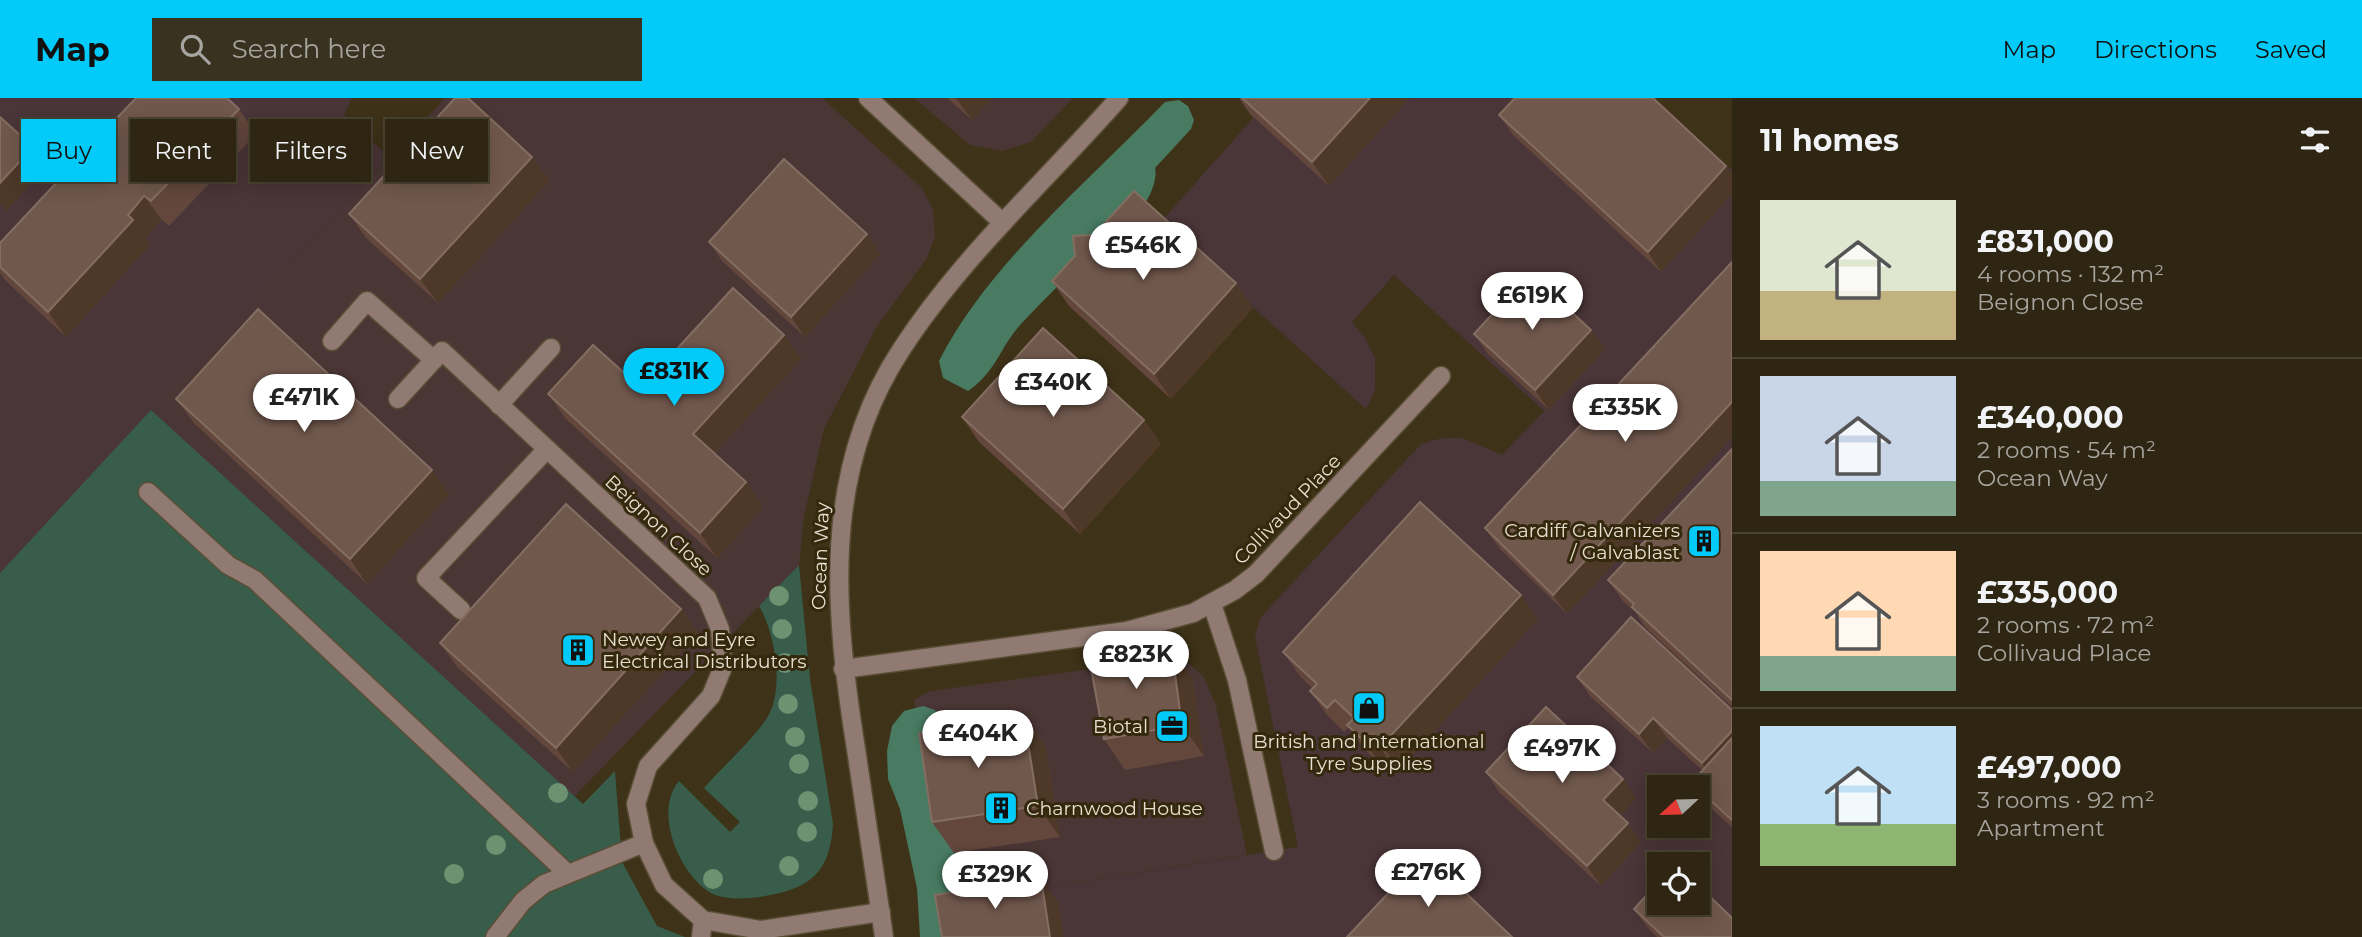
<!DOCTYPE html>
<meta charset="utf-8">
<style>
:root{--surface:#2e2612;--page:#3a3220;--text:#f1f3f6;--muted:#a7a59f;--line:#494332;--accent:#02cbf9}
body{margin:0;font-family:Montserrat,sans-serif;background:var(--page);color:var(--text);height:100vh;display:flex;flex-direction:column;font-size:26px;white-space:nowrap}
*{box-sizing:border-box;margin:0}
p{font-size:23px;color:var(--muted)}
.icon{flex:none;width:38px;height:38px;fill:none;stroke:currentColor;stroke-width:2;stroke-linecap:round;stroke-linejoin:round}
.map{position:relative;flex:1;overflow:hidden}
.sheet{display:flex;flex-direction:column;background:var(--surface);width:630px}
.sheet>*{flex:none}
.top-card{position:absolute;left:21px;top:21px;width:665px;height:63px;display:flex;gap:14px}
.needle{width:46px;rotate:248deg}
.buttons{position:absolute;left:1647px;top:677px;display:grid;gap:14px}
.buttons a{display:grid;place-items:center;width:63px;height:63px;border-radius:0px;background:var(--surface);box-shadow:0 4px 18px #0003,0 0 0 2px var(--line);font-size:35px}
.price{position:absolute;translate:-50% -60px;padding:0 16px;border-radius:24px;background:#fff;color:#222;font-size:23px;line-height:46px;filter:drop-shadow(0 2px 4px #0008)}
.price::after{content:'';position:absolute;left:50%;top:42px;width:21px;height:16px;margin-left:-10px;background:inherit;clip-path:polygon(0 0,100% 0,50% 100%)}
.price.current{background:var(--accent);color:#111}
ul{padding:0;list-style:none}
li{display:flex;align-items:center;gap:21px;height:175px;padding:0 28px}
li+li{border-top:2px solid var(--line)}
li span{display:grid;place-items:center;flex:none;width:196px;height:140px;border-radius:0px;color:#555}
li>.icon{margin-inline-start:auto}
span .icon{width:84px;height:84px;fill:#fffc;stroke-width:1}
li b{font-size:30px}
h2{display:flex;justify-content:space-between;align-items:center;height:84px;padding:0 28px;font-size:30px}
.pill{padding:0 24px;border-radius:0px;background:var(--surface);box-shadow:0 4px 18px #0003,0 0 0 2px var(--line);font-size:24px;line-height:63px}
.pill.current{background:var(--accent);color:#111}
header{display:flex;align-items:center;gap:42px;box-sizing:border-box;height:98px;padding:0 35px;background:var(--accent);color:#111}
header strong{font-size:33px}
nav{display:flex;gap:38px;margin-inline-start:auto;font-size:24px}
.search{width:490px;height:63px;background:var(--page);display:flex;align-items:center;gap:18px;box-sizing:border-box;padding:0 24px;border-radius:0px;color:var(--muted);font-size:26px}
main{display:flex;flex:1;min-height:0}
.map>svg:first-child{display:block}
.commercial{fill:#4a3635}
.industrial{fill:#4a3538;fill-rule:evenodd}
.green{fill:#385e4b}
.forest{fill:#487b62}
.lines{fill:none;stroke-linecap:round;stroke-linejoin:round}
.minor-casing{stroke:#594e35;stroke-width:21}
.minor{stroke:#907a72;stroke-width:18}
.tree{fill:#6c9271}
.wall{fill:#63473d}
.shaded-wall{fill:#4e3828}
.building{fill:#71584d;stroke:#846d61;stroke-width:2}
.labels{text-anchor:middle;stroke-width:6;stroke-linejoin:round;paint-order:stroke}
.street-label{font-size:19px;fill:#e7dfd0;stroke:#34280d}
.poi-label{font-size:19px;fill:#e7dfd0;stroke:#34280d;text-anchor:end}
</style>
<header>
<strong>Map</strong>
<div class="search"><svg class="icon" aria-label="search" viewBox="0 0 24 24"><circle cx="10" cy="10" r="6"/><path d="M15 15l6 6"/></svg>Search here</div>
<nav><a>Map</a><a>Directions</a><a>Saved</a></nav>
</header>
<main>
<div class="map">
<svg width="1732" height="839" viewBox="0 0 1732 839">
<rect width="100%" height="100%" fill="#3e3218"/>
<g class="commercial">
<polygon points="445,0 822,0 922,90 933,111 935,138 927,160 876,230 824,331 804,418 799,467 572,701 151,312"/>
<polygon points="914,0 1073,0 1031,44 1002,53 970,47"/>
<polygon points="1164,561 1189,566 1204,579 1216,608 1247,757 949,806 914,602 928,594 945,591"/>
</g>
<g class="industrial">
<polygon points="0,0 352,0 344,17 389,59 0,475"/>
<path d="M1264,0H1654L1732,72V839H955L949,806L1298,749L1255,539L1260,520L1421,346L1442,340H1463L1502,357L1544,313L1394,177L1352,224L1364,238L1375,260V293L1366,311L1160,125L1253,20L1250,16ZM1659,690H1698V728H1659ZM1659,766H1698V805H1659Z"/>
</g>
<g class="green">
<polygon points="151,312 583,706 615,673 622,764 657,828 685,839 0,839 0,475"/>
<path d="M799,467L810,581L833,726C830,778 807,792 759,799C744,801 724,802 711,795C679,776 653,714 679,683L730,734L740,724L704,690C724,667 750,645 767,620C785,592 775,534 759,508Z"/>
</g>
<g class="forest">
<path d="M1179,2L1188,8L1194,22L1191,31L1155,70C1158,82 1148,105 1138,113C1098,150 1058,186 1021,226C999,250 997,273 968,293L943,280L939,263C988,166 1089,83 1165,4Z"/>
<polygon points="923,608 935,612 950,654 954,755 971,786 974,814 955,839 920,839 917,790 900,711 888,681 887,653 892,628 904,613"/>
</g>
<g class="lines">
<g class="minor-casing">
<g id="minor">
<polyline points="868,0 1003,125"/>
<polyline points="332,243 367,203 434,262"/>
<polyline points="398,301 442,253 707,500 720,531 723,569 711,598 648,668 636,706 644,745 664,787 703,822 761,832 881,814"/>
<polyline points="499,307 551,250"/>
<polyline points="148,394 228,467 255,482 566,774"/>
<polyline points="1212,506 1237,582 1274,753"/>
<polyline points="461,512 426,480 547,351"/>
<polyline points="843,571 1127,533 1193,515 1235,492 1256,476 1441,278"/>
<polyline points="495,839 523,803 544,786 644,745"/>
<polyline points="701,839 703,822"/>
<path d="M884,839C875,776 865,713 856,651C834,513 821,374 901,252C962,158 1046,83 1119,0"/>
</g>
</g>
<use href="#minor" class="minor"/>
</g>
<g class="tree">
<circle cx="779" cy="498" r="10"/>
<circle cx="782" cy="531" r="10"/>
<circle cx="785" cy="565" r="10"/>
<circle cx="788" cy="606" r="10"/>
<circle cx="795" cy="639" r="10"/>
<circle cx="799" cy="666" r="10"/>
<circle cx="558" cy="695" r="10"/>
<circle cx="808" cy="703" r="10"/>
<circle cx="807" cy="734" r="10"/>
<circle cx="496" cy="747" r="10"/>
<circle cx="789" cy="768" r="10"/>
<circle cx="454" cy="776" r="10"/>
<circle cx="713" cy="781" r="10"/>
</g>
<g class="wall">
<polygon points="947,0 992,0 972,22"/>
<polygon points="1239,0 1410,0 1329,88 1250,16"/>
<polygon points="239,11 256,36 169,128 162,122 145,140 150,147 66,239 5,182 0,175 0,145 86,77 102,60 92,46"/>
<polygon points="1499,17 1732,76 1732,96 1661,174 1513,37"/>
<polygon points="532,59 549,83 438,205 366,140 349,116"/>
<polygon points="867,136 880,156 805,239 722,163 709,144"/>
<polygon points="1732,164 1567,516 1499,450 1485,430"/>
<polygon points="1052,183 1236,185 1253,210 1171,301 1069,208"/>
<polygon points="1474,236 1605,251 1549,312 1488,256"/>
<polygon points="784,237 801,261 715,355 763,409 717,460 566,321 548,296 641,290"/>
<polygon points="176,301 449,396 367,486 194,325"/>
<polygon points="962,319 1144,322 1161,346 1080,436 979,344"/>
<polygon points="1732,351 1732,609 1645,529 1636,515 1622,502 1608,482"/>
<polygon points="681,511 698,535 573,674 457,569 440,545"/>
<polygon points="1538,521 1399,672 1389,662 1382,669 1364,651 1349,629 1344,634 1327,617 1310,593 1312,590 1300,578 1283,554"/>
<polygon points="1192,579 1204,658 1125,672 1104,641"/>
<polygon points="1577,579 1732,612 1732,729 1705,705 1698,694 1698,690 1694,690 1691,685 1703,673 1667,640 1653,655 1590,598"/>
<polygon points="1024,619 1046,650 1060,739 954,755 932,724"/>
<polygon points="1486,674 1636,700 1620,718 1628,725 1641,744 1601,788 1499,694"/>
<polygon points="1634,811 1732,839 1657,839 1648,830"/>
</g>
<g class="shaded-wall">
<polygon points="956,0 992,0 972,22"/>
<polygon points="1370,0 1410,0 1329,88 1312,64"/>
<polygon points="33,49 47,68 6,113 0,105 0,85"/>
<polygon points="532,59 549,83 438,205 420,181"/>
<polygon points="1726,68 1732,76 1732,96 1661,174 1648,154"/>
<polygon points="144,98 162,122 145,140 150,147 66,239 48,214 128,117"/>
<polygon points="867,136 880,156 805,239 791,219"/>
<polygon points="1236,185 1253,210 1171,301 1154,276"/>
<polygon points="1591,232 1605,251 1549,312 1535,292"/>
<polygon points="784,237 801,261 710,360 693,336"/>
<polygon points="1732,304 1732,339 1567,516 1553,497"/>
<polygon points="1144,322 1161,346 1080,436 1063,411"/>
<polygon points="432,372 449,396 367,486 350,461"/>
<polygon points="746,384 763,409 717,460 700,435"/>
<polygon points="1521,497 1538,521 1399,672 1382,647"/>
<polygon points="681,511 698,535 573,674 556,650"/>
<polygon points="1171,547 1192,579 1204,658 1182,627"/>
<polygon points="1024,619 1046,650 1060,739 1038,708"/>
<polygon points="1653,620 1667,640 1653,655 1639,636"/>
<polygon points="1732,633 1732,668 1716,685 1702,665"/>
<polygon points="1372,637 1389,662 1382,669 1365,644"/>
<polygon points="1623,681 1636,700 1617,722 1603,702"/>
<polygon points="1628,725 1641,744 1601,788 1587,768"/>
<polygon points="1041,780 1058,804 1064,839 1050,839"/>
</g>
<g class="building">
<polygon points="136,0 227,0 239,11 151,103 144,98 128,117 133,122 48,214 0,169 0,145 74,66 86,77 103,58 92,46"/>
<polygon points="455,0 468,0 532,59 420,181 349,116"/>
<polygon points="1242,0 1370,0 1312,64"/>
<polygon points="1515,0 1653,0 1726,68 1648,154 1499,17"/>
<polygon points="0,19 33,49 0,85"/>
<polygon points="784,61 867,136 791,219 709,144"/>
<polygon points="1134,93 1236,185 1154,276 1052,183 1075,158 1073,138 1094,137"/>
<polygon points="1732,164 1732,304 1553,497 1485,430"/>
<polygon points="1530,175 1591,232 1535,292 1474,236"/>
<polygon points="733,190 784,237 693,336 746,384 700,435 548,296 593,247 641,290"/>
<polygon points="258,211 432,372 350,461 176,301"/>
<polygon points="1043,230 1144,322 1063,411 962,319"/>
<polygon points="1732,351 1732,602 1632,509 1634,506 1608,482"/>
<polygon points="1420,404 1521,497 1382,647 1372,637 1365,644 1347,627 1354,620 1335,602 1327,610 1310,593 1317,586 1283,554"/>
<polygon points="566,406 681,511 556,650 440,545"/>
<polygon points="1631,519 1732,612 1732,633 1702,665 1653,620 1639,636 1577,579"/>
<polygon points="1171,547 1182,627 1104,641 1089,559"/>
<polygon points="1546,609 1623,681 1603,702 1628,725 1587,768 1486,674"/>
<polygon points="1024,619 1038,708 932,724 919,635"/>
<polygon points="1732,640 1732,722 1698,691 1698,690 1691,685"/>
<polygon points="1425,756 1512,839 1347,839"/>
<polygon points="1041,780 1050,839 942,839 935,797"/>
<polygon points="1659,784 1659,805 1698,805 1698,787 1732,820 1732,839 1664,839 1634,811"/>
</g>
<defs>
<g id="building-square" transform="scale(1.75)"><rect x="-9" y="-9" width="18" height="18" rx="4" fill="#02cbf9" stroke="#34280d"/><path d="M-4-6H4V6H1V3H-1V6H-4ZM-2.5-4.3h1.7v1.8h-1.7ZM.8-4.3h1.7v1.8H.8ZM-2.5-1h1.7V.8h-1.7ZM.8-1h1.7V.8H.8Z" fill="#111"/></g>
<g id="shop-square" transform="scale(1.75)"><rect x="-9" y="-9" width="18" height="18" rx="4" fill="#02cbf9" stroke="#34280d"/><path d="M-5-2.5h2.3a2.7 3.5 0 0 1 5.4 0H5L5.5 6h-11ZM-1.5-2.5h3a1.5 2.3 0 0 0-3 0Z" fill="#111"/></g>
<g id="office-square" transform="scale(1.75)"><rect x="-9" y="-9" width="18" height="18" rx="4" fill="#02cbf9" stroke="#34280d"/><path d="M-6-3h4V-5.5h4V-3h4V5H-6ZM-1-4.5V-3h2v-1.5ZM-6 0V1H6V0Z" fill="#111"/></g>
</defs>
<g fill-rule="evenodd">
<use href="#building-square" x="1704" y="443"/>
<use href="#building-square" x="578" y="552"/>
<use href="#shop-square" x="1369" y="610"/>
<use href="#office-square" x="1172" y="628"/>
<use href="#building-square" x="1001" y="710"/>
</g>
<g class="labels">
<g class="street-label">
<text transform="translate(1287 411) rotate(-46)" y="7">Collivaud Place</text>
<text transform="translate(659 427) rotate(43)" y="7">Beignon Close</text>
<text transform="translate(820 458) rotate(-88)" y="7">Ocean Way</text>
</g>
<g class="poi-label">
<text x="1680" y="439">Cardiff Galvanizers<tspan x="1680" dy="22">/ Galvablast</tspan></text>
<text x="602" y="548" text-anchor="start">Newey and Eyre<tspan x="602" dy="22">Electrical Distributors</tspan></text>
<text x="1148" y="635">Biotal</text>
<text x="1369" y="650" text-anchor="middle">British and International<tspan x="1369" dy="22">Tyre Supplies</tspan></text>
<text x="1026" y="717" text-anchor="start">Charnwood House</text>
</g>
</g>
</svg>
<div class="buttons">
<a><svg class="needle" viewBox="-14 -14 28 28"><path d="M0-13l5 13h-10z" fill="#e53935"/><path d="M0 13l5-13h-10z" fill="#a7a59f"/></svg></a>
<a><svg class="icon" aria-label="locate" viewBox="0 0 24 24"><circle cx="12" cy="12" r="6"/><path d="M12 2v4M12 18v4M2 12h4M18 12h4"/></svg></a>
</div>
<b class="price" style="left:1143px;top:184px">£546K</b>
<b class="price" style="left:1532px;top:234px">£619K</b>
<b class="price current" style="left:674px;top:310px">£831K</b>
<b class="price" style="left:1053px;top:321px">£340K</b>
<b class="price" style="left:304px;top:336px">£471K</b>
<b class="price" style="left:1625px;top:346px">£335K</b>
<b class="price" style="left:1136px;top:593px">£823K</b>
<b class="price" style="left:978px;top:672px">£404K</b>
<b class="price" style="left:1562px;top:687px">£497K</b>
<b class="price" style="left:1428px;top:811px">£276K</b>
<b class="price" style="left:995px;top:813px">£329K</b>
<div class="top-card">
<a class="pill current">Buy</a>
<a class="pill">Rent</a>
<a class="pill">Filters</a>
<a class="pill">New</a>
</div>
</div>
<section class="sheet">
<h2>11 homes<svg class="icon" aria-label="filters" viewBox="0 0 24 24"><path d="M4 7h16M4 17h16"/><circle cx="9" cy="7" r="2"/><circle cx="15" cy="17" r="2"/></svg></h2>
<ul>
<li><span style="background:linear-gradient(#dfe7d0 65%,#c2b280 0)"><svg class="icon" aria-label="home" viewBox="0 0 24 24"><path d="M3 11l9-7 9 7M6 9v11h12V9"/></svg></span><div><b>£831,000</b><p>4 rooms · 132 m²</p><p>Beignon Close</p></div></li>
<li><span style="background:linear-gradient(#c9d6e8 75%,#7fa58c 0)"><svg class="icon" aria-label="home" viewBox="0 0 24 24"><path d="M3 11l9-7 9 7M6 9v11h12V9"/></svg></span><div><b>£340,000</b><p>2 rooms · 54 m²</p><p>Ocean Way</p></div></li>
<li><span style="background:linear-gradient(#ffd9b3 75%,#7fa58c 0)"><svg class="icon" aria-label="home" viewBox="0 0 24 24"><path d="M3 11l9-7 9 7M6 9v11h12V9"/></svg></span><div><b>£335,000</b><p>2 rooms · 72 m²</p><p>Collivaud Place</p></div></li>
<li><span style="background:linear-gradient(#bfe0f5 70%,#8fb573 0)"><svg class="icon" aria-label="home" viewBox="0 0 24 24"><path d="M3 11l9-7 9 7M6 9v11h12V9"/></svg></span><div><b>£497,000</b><p>3 rooms · 92 m²</p><p>Apartment</p></div></li>
</ul>
</section>
</main>
